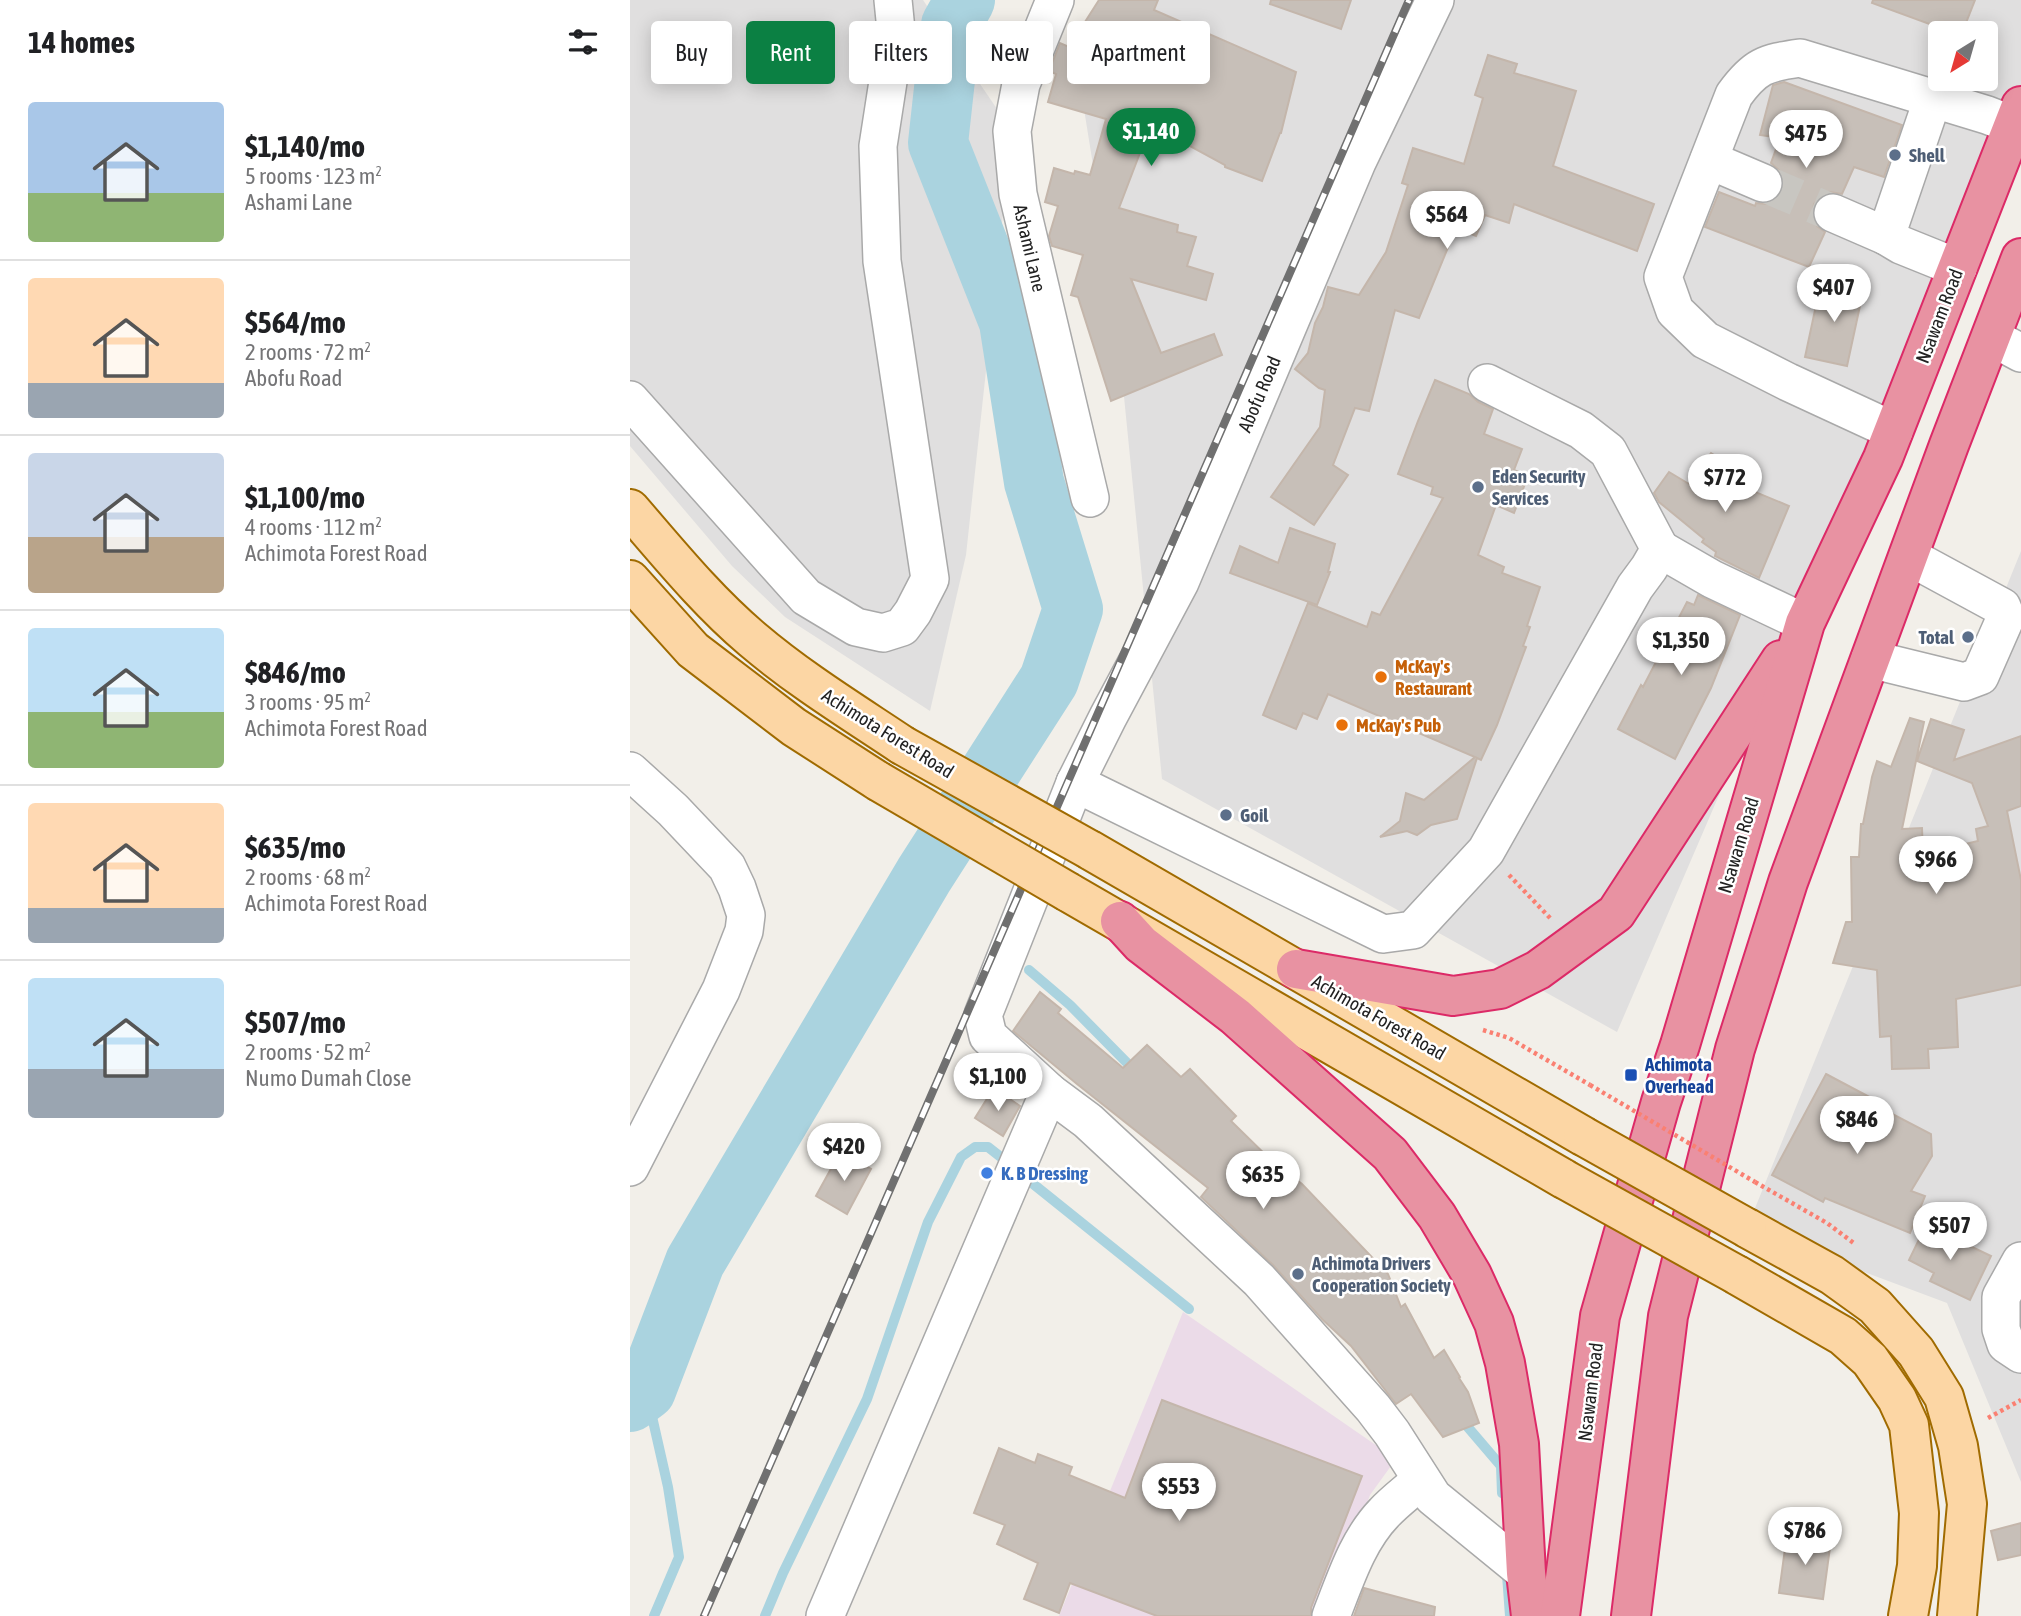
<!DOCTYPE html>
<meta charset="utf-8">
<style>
:root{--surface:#fff;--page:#f2f2f2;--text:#202124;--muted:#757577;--line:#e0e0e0;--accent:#0b8043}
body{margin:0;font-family:"Asap Condensed",sans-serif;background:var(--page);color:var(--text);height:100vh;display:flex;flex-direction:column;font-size:26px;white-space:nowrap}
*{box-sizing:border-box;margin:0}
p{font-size:23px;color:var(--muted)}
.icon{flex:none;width:38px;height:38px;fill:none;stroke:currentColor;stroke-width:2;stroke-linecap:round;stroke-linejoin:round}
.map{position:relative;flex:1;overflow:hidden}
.drawer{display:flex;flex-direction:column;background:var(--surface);width:630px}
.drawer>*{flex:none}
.guide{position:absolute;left:21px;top:21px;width:665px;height:63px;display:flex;gap:14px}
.needle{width:46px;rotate:217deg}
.buttons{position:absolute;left:1298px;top:21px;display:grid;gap:14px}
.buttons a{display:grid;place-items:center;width:70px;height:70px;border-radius:7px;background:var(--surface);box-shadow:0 4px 18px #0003;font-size:35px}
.price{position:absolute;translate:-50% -60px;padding:0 16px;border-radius:24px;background:#fff;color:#222;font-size:23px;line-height:46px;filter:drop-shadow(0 2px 4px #0008)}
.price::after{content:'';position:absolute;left:50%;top:42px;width:21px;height:16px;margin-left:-10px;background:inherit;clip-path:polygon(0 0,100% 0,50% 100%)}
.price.selected{background:var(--accent);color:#fff}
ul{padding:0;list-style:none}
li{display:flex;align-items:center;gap:21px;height:175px;padding:0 28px}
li+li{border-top:2px solid var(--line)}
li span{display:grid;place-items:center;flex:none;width:196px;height:140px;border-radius:7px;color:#555}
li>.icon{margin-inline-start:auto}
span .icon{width:84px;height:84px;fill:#fffc;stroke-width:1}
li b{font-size:30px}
h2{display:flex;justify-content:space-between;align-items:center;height:84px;padding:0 28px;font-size:30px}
.chip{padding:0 24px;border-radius:7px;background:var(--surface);box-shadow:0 4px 18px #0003;font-size:24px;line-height:63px}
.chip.selected{background:var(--accent);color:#fff}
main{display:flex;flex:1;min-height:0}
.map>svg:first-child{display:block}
.residential{fill:#e0dfdf;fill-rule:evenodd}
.industrial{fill:#ebdbe8}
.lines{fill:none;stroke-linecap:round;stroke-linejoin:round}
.stream{stroke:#aad3df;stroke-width:10}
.river{stroke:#aad3df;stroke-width:60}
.building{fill:#c7bfb8;stroke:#c4b6ab;stroke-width:2}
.minor-tunnel{stroke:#c8c6c1;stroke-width:37;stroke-dasharray:37 18;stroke-linecap:butt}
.minor-casing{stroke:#a9a9a9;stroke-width:40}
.major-casing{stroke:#a06b00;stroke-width:42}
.highway-casing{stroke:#dc2a67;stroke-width:42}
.path{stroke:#fa8072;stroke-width:4.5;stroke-dasharray:3.5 3.5;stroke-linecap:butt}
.minor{stroke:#fff;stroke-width:37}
.major{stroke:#fcd6a4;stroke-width:38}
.highway{stroke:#e892a2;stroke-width:38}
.rail-casing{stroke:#707070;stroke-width:8}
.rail{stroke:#fff;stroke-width:5;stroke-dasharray:16;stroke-linecap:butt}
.major-bridge-casing{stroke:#a06b00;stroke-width:42;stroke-linecap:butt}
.path-bridge{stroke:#fa8072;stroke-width:4.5;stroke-dasharray:3.5 3.5;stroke-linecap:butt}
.major-bridge{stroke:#fcd6a4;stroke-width:38}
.service-dot{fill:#5c6f8a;stroke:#fff;stroke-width:2.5}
.food-dot{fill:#e8710a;stroke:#fff;stroke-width:2.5}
.transit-dot{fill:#1a4fb4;stroke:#fff;stroke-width:2.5}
.shop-dot{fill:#3f7fe0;stroke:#fff;stroke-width:2.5}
.labels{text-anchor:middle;stroke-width:5;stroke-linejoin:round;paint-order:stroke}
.service-label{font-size:19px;font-weight:bold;fill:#4e5e75;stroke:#fff;text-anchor:start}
.street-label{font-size:19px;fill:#222;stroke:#fff}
.food-label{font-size:19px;font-weight:bold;fill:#c56008;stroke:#fff;text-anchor:start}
.transit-label{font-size:19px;font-weight:bold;fill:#164399;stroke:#fff;text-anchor:start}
.shop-label{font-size:19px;font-weight:bold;fill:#366cbe;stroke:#fff;text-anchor:start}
</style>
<main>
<section class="drawer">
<h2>14 homes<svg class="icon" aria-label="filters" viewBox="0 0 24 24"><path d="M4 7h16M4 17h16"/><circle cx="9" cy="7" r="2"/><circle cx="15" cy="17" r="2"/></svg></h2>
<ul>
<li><span style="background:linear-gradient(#a9c7e8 65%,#8fb573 0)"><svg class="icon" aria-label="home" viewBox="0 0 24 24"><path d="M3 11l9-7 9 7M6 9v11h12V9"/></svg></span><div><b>$1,140/mo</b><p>5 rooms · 123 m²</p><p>Ashami Lane</p></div></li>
<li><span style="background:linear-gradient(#ffd9b3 75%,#9aa5b1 0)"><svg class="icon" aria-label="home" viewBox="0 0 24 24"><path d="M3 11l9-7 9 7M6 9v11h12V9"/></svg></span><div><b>$564/mo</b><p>2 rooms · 72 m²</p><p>Abofu Road</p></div></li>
<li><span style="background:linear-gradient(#c9d6e8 60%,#b9a48a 0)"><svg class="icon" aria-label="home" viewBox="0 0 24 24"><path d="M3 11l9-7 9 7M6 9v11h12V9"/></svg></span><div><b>$1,100/mo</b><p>4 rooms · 112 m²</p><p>Achimota Forest Road</p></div></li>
<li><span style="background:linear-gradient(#bfe0f5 60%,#8fb573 0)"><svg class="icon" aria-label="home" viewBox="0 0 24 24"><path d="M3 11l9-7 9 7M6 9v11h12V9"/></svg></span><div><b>$846/mo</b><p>3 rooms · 95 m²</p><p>Achimota Forest Road</p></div></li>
<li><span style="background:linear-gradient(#ffd9b3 75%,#9aa5b1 0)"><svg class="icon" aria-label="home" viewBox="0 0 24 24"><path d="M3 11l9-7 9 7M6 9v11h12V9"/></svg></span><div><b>$635/mo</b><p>2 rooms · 68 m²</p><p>Achimota Forest Road</p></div></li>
<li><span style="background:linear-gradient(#bfe0f5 65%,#9aa5b1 0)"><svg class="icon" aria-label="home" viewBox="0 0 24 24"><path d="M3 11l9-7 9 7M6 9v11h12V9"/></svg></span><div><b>$507/mo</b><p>2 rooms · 52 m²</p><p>Numo Dumah Close</p></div></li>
</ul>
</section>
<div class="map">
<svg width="1391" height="1616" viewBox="0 0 1391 1616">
<rect width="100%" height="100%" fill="#f2efe9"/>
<g class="residential">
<polygon points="0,0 293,0 382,131 336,555 300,711 155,617 102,566 0,446"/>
<path d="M496,0H1391V94L987,1032L532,779L484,296L454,109ZM1311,33H1356V79H1311Z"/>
<polygon points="1391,551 1391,1482 1317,1303 1117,1228"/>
</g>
<polygon class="industrial" points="553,1312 766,1459 740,1495 696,1616 429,1616"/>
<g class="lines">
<g class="stream">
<polyline points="399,970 440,1005 507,1073"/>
<polyline points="392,1175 559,1309"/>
<polyline points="16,1390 38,1487 49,1557 24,1616"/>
<polyline points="830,1418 871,1466 872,1493"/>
<polyline points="877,1575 880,1616"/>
<polyline points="135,1616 153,1573 237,1399 298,1222 331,1157 345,1147 358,1147 381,1165"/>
</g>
<polyline class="river" points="0,1402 16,1390 65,1262 294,875 419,680 443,609 404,482 379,322 308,143 321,25 335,0"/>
</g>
<g class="building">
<polygon points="469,0 528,0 524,10 666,72 651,133 650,133 632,181 595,167 595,165 538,134 534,151 513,145 489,208 548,225 547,232 566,237 557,266 583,274 576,300 501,279 531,353 584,334 592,355 481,401 448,297 441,295 453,255 422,246 419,236 428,206 415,202 424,168 444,174 445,171 460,175 476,119 418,102 426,74 419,71 430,43 439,47"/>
<polygon points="641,0 721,0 711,29 640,4"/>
<polygon points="1243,0 1345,0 1332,33 1324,33 1242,3"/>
<polygon points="858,55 887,64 884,73 946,91 923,166 1024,204 1007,251 884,204 879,223 855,215 846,236 826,228 789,318 765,310 739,411 725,408 703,465 718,475 684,525 641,497 690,427 695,390 689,388 665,369 678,353 685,323 693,307 698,287 729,295 756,252 778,185 772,183 783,148 834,164 853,98 845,95"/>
<polygon points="1154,82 1272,125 1254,177 1224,167 1212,194 1200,192 1191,196 1184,204 1182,216 1187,226 1195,232 1179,267 1075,227 1089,192 1125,206 1126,203 1136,204 1145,200 1152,192 1154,180 1149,170 1141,163 1150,138 1130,135 1143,85"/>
<polygon points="1191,282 1233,292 1217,366 1175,357"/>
<polygon points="805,380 839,394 848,402 863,409 854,434 892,449 884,470 898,476 884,513 866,505 848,555 874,567 872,573 910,587 897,626 900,627 893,646 896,647 867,725 851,760 847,758 827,819 801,825 787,835 777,831 750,837 770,821 776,793 794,800 845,757 698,694 687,719 673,713 666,729 633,715 678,603 737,627 742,612 750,615 813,498 801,494 803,487 768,474 788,421"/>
<polygon points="1081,453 1108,471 1101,482 1159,506 1129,578 1085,556 1086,552 1072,542 1074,539 1029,502 1024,493 1039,472 1059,484"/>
<polygon points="660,528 705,544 698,572 700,572 687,605 600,573 610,546 648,563"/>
<polygon points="1068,595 1110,615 1081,688 1045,759 988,729 1011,685 1013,687 1057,602 1064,605"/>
<polygon points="1280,718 1294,722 1272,829 1292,828 1293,854 1348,841 1346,829 1358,826 1342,783 1287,761 1301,719 1334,730 1324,760 1391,736 1391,806 1377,811 1391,880 1391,985 1326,999 1328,1047 1298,1049 1299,1068 1262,1069 1261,1036 1250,1037 1247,970 1203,963 1216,922 1222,922 1221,857 1229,857 1231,824 1233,824 1242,777 1247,761 1261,767"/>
<polygon points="410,992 431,1009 428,1013 493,1068 517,1045 551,1077 560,1069 606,1116 601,1121 653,1172 655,1171 672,1184 758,1274 771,1307 775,1304 804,1358 814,1350 830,1377 829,1378 838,1392 849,1423 813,1437 781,1394 766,1404 721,1346 692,1319 643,1265 571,1197 578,1188 447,1084 383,1031"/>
<polygon points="1196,1074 1247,1101 1245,1105 1301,1134 1302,1156 1281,1191 1295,1196 1280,1233 1195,1198 1193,1202 1142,1175"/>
<polygon points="367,1090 390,1106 373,1136 345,1118 360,1094 363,1096"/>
<polygon points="208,1156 218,1156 241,1169 217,1214 186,1196"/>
<polygon points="1296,1225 1361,1256 1340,1300 1300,1281 1304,1273 1279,1260"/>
<polygon points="532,1400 732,1476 681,1608 681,1616 527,1616 440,1583 429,1613 394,1599 408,1563 367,1544 375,1525 344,1513 369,1448 405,1463 408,1454 442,1467 439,1475 495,1498"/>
<polygon points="1391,1523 1391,1555 1368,1560 1361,1531"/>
<polygon points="1157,1534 1201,1540 1193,1599 1149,1593"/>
<polygon points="734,1588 805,1607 804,1616 724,1616"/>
</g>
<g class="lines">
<polyline class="minor-tunnel" points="1133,183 1203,213"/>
<g class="minor-casing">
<g id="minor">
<polyline points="425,0 391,84 382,131 388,194 460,498"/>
<polyline points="805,0 727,162 550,582 478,717 445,783 353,1015 358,1036 419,1092 458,1121 629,1280 743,1408 762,1433 803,1497 896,1573"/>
<polyline points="1303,98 1256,236 1271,245 1328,268"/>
<polyline points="1079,160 1133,183"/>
<polyline points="1203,213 1256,236"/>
<polyline points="1361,337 1391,353"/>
<polyline points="857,383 951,430 978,451 1030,549"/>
<polyline points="0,400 176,597 226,627 253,633 272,627 283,612 300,579 252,261 248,146 266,30 263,0"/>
<path d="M1264,431L1158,382L1075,340L1045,311L1033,277L1104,95C1125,66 1135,63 1170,58L1357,115L1383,125"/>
<polyline points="1240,659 1334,682 1350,676 1376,617 1372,607 1278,556"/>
<polyline points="0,771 43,810 97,867 107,888 116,915 114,931 91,990 0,1167"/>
<polyline points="445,783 753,934 783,930 856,851 1005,587 1019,568 1030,549 1082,579 1175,623"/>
<polyline points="1391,1261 1371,1297 1371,1329 1376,1344 1391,1354"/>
<polyline points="195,1616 419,1092"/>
<path d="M701,1616C715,1581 727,1541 754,1513C765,1501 779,1491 791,1480"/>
</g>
</g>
<g class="major-casing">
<g id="major">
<path d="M0,509C39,554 77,601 122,639C169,679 221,711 272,745"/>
<polyline points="0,580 63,650 164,727 248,781"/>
<polyline points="460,850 953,1136"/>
<polyline points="438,892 934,1179"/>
<polyline points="1117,1228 1202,1275 1245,1306 1286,1352 1314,1397 1328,1446 1337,1504 1327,1616"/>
<polyline points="1107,1275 1213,1336 1240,1360 1267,1399 1279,1425 1289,1513 1287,1566 1278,1616"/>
</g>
</g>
<g class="highway-casing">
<g id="highway">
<polyline points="490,921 511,944 605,1016 760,1154 807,1216 842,1275 864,1323 875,1363 889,1444 896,1573 901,1616"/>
<polyline points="666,969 823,996 870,989 908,970 986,913 1151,660"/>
<polyline points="930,1616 970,1316 1031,1102 1050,1045 1175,623 1253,458 1391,106"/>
<polyline points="1001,1616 1038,1316 1105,1049 1158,882 1319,445 1391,258"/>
</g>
</g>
<g class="path">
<polyline points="879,875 921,919"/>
<polyline points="853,1030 879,1038 960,1085"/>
<polyline points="1125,1182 1197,1223 1225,1244"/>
<polyline points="1358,1418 1391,1400"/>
</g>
<use href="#minor" class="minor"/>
<use href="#major" class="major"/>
<use href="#highway" class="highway"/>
<g class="rail-casing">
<polyline id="rail" points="74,1616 779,0"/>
</g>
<use href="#rail" class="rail"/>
<g class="major-bridge-casing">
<g id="major-bridge">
<polyline points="272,745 460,850"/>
<polyline points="248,781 438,892"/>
<polyline points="953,1136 1117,1228"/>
<polyline points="934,1179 1107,1275"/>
</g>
</g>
<polyline class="path-bridge" points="960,1085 1125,1182"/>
<use href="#major-bridge" class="major-bridge"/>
</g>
<g class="service-dot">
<circle cx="1265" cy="155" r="7"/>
<circle cx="848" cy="487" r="7"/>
<circle cx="1338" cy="637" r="7"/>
<circle cx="596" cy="815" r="7"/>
<circle cx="668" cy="1274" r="7"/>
</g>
<g class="food-dot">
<circle cx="751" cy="677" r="7"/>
<circle cx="712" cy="725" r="7"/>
</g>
<rect class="transit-dot" x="994" y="1068" width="14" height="14" rx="3.5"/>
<circle class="shop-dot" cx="357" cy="1173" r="7"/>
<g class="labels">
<g class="service-label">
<text x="1279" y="162">Shell</text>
<text x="862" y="483">Eden Security<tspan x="862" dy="22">Services</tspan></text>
<text x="1324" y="644" text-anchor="end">Total</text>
<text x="610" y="822">Goil</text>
<text x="682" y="1270">Achimota Drivers<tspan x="682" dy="22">Cooperation Society</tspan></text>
</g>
<g class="street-label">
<text transform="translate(400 248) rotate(77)" y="7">Ashami Lane</text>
<text transform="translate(1309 316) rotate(-69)" y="7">Nsawam Road</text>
<text transform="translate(629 394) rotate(-67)" y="7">Abofu Road</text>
<text transform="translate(258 733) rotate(32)" y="7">Achimota Forest Road</text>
<text transform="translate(1108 845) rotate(-73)" y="7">Nsawam Road</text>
<text transform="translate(749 1017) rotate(30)" y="7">Achimota Forest Road</text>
<text transform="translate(960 1392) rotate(-83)" y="7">Nsawam Road</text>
</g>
<g class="food-label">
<text x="765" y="673">McKay's<tspan x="765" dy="22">Restaurant</tspan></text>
<text x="726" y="732">McKay's Pub</text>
</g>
<g class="transit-label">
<text x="1015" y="1071">Achimota<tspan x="1015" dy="22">Overhead</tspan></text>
</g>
<g class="shop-label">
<text x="371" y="1180">K. B Dressing</text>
</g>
</g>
</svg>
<div class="buttons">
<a><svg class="needle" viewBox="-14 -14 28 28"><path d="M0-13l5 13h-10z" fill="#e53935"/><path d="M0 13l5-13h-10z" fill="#757577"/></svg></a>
</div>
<b class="price selected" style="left:521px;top:168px">$1,140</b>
<b class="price" style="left:1176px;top:170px">$475</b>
<b class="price" style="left:817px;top:251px">$564</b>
<b class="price" style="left:1204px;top:324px">$407</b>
<b class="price" style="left:1095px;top:514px">$772</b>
<b class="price" style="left:1051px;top:677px">$1,350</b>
<b class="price" style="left:1306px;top:896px">$966</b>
<b class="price" style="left:368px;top:1113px">$1,100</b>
<b class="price" style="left:1227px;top:1156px">$846</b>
<b class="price" style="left:214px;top:1183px">$420</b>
<b class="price" style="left:633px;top:1211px">$635</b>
<b class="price" style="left:1320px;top:1262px">$507</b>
<b class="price" style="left:549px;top:1523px">$553</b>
<b class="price" style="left:1175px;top:1567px">$786</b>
<div class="guide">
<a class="chip">Buy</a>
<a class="chip selected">Rent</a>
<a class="chip">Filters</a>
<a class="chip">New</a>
<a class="chip">Apartment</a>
</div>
</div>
</main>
